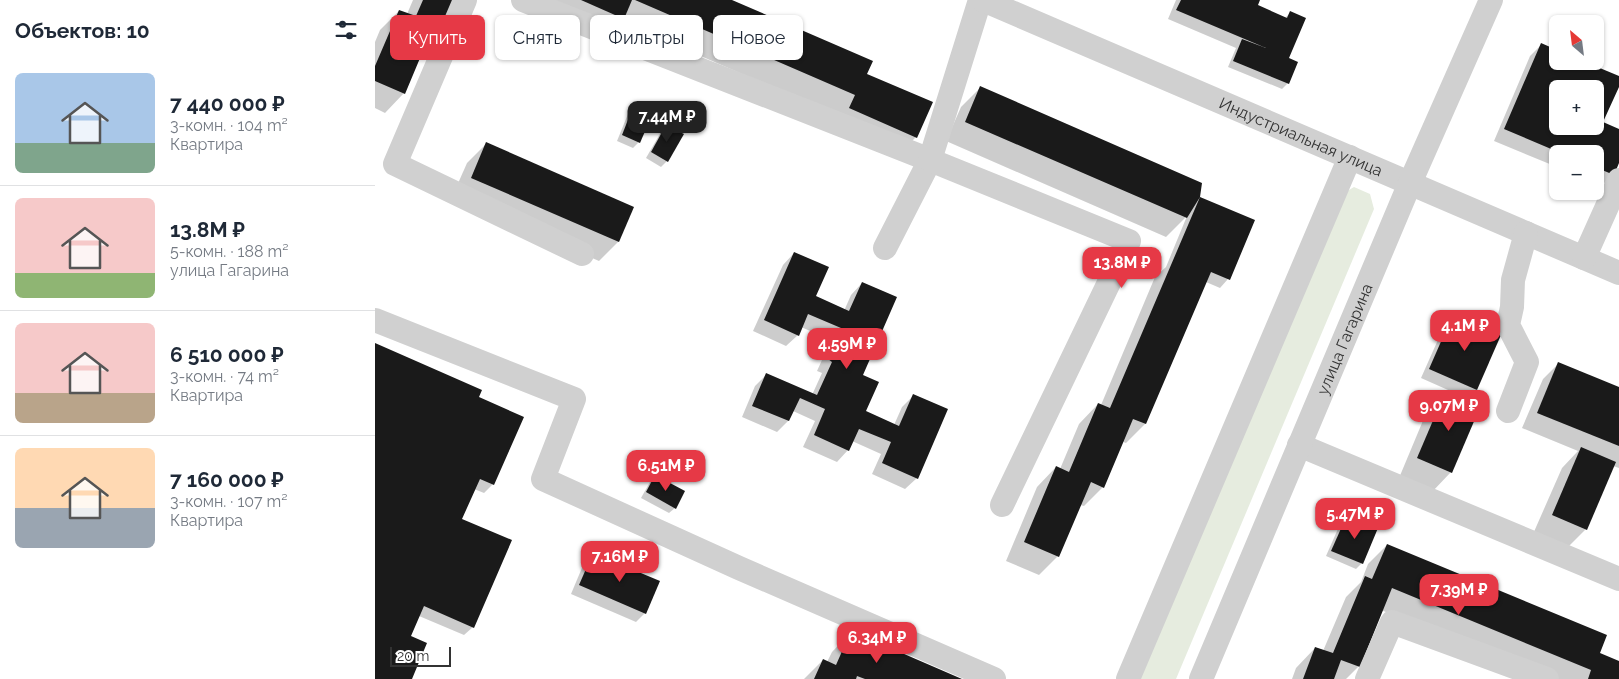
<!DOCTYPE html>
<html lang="ru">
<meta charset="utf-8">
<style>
:root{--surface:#fff;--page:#f6f6f7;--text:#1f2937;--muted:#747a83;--line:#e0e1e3;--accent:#e63946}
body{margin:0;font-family:Raleway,sans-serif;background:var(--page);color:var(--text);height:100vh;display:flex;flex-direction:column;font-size:19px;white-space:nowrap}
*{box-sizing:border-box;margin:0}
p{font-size:16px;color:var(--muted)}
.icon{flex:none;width:28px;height:28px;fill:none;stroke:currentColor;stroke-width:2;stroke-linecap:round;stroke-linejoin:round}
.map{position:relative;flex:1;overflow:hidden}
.details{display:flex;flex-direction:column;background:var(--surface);width:375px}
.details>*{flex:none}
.top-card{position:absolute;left:15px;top:15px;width:475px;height:45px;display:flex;gap:10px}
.needle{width:32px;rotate:332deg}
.buttons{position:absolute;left:1174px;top:15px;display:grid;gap:10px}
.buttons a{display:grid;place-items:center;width:55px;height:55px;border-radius:8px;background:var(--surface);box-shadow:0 1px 4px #0004;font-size:25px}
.scale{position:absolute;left:15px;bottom:12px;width:61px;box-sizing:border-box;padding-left:5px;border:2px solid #333;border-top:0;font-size:14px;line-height:18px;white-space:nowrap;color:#333;-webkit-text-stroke:4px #fff;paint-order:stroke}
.price{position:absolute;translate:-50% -42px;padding:0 11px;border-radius:10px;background:var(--accent);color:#fff;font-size:16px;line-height:32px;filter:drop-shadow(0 1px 2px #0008)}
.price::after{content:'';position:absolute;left:50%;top:30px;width:15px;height:11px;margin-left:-8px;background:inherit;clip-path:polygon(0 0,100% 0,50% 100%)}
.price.selected{background:#222;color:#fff}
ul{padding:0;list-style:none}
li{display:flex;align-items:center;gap:15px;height:125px;padding:0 15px}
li+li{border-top:1px solid var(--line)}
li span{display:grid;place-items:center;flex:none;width:140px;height:100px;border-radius:8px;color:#555}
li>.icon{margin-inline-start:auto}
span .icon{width:60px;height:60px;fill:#fffc;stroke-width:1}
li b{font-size:21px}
h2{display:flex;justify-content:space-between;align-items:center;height:60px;padding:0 15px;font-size:21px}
.chip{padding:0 18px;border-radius:8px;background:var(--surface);box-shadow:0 1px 4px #0004;font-size:18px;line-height:45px}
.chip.selected{background:var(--accent);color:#fff}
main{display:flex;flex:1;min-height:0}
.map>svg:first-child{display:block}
.green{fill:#e6ecdf}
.shadow{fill:#0003;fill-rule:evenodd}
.building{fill:#1a1a1a;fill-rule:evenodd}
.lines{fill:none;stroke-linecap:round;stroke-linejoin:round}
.minor{stroke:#d0d0d0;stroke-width:24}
.labels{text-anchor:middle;stroke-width:5;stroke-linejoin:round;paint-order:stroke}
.street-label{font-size:16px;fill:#333;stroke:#fff}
</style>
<main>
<section class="details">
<h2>Объектов: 10<svg class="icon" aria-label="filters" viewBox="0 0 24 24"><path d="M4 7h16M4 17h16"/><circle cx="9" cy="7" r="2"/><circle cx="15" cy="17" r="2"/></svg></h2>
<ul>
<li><span style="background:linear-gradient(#a9c7e8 70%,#7fa58c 0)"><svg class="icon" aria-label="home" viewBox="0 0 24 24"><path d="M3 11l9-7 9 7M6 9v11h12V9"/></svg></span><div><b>7 440 000 ₽</b><p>3-комн. · 104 m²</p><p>Квартира</p></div></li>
<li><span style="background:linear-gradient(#f6c9c9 75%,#8fb573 0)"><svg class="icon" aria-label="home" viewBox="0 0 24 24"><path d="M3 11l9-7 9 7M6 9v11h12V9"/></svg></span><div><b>13.8M ₽</b><p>5-комн. · 188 m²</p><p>улица Гагарина</p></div></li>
<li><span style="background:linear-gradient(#f6c9c9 70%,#b9a48a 0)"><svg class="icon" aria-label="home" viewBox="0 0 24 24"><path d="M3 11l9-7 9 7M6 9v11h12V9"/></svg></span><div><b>6 510 000 ₽</b><p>3-комн. · 74 m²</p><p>Квартира</p></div></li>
<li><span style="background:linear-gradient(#ffd9b3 60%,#9aa5b1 0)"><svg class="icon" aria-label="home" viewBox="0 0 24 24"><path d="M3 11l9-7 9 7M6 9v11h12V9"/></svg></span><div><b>7 160 000 ₽</b><p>3-комн. · 107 m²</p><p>Квартира</p></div></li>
</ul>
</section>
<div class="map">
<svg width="1244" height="679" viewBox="0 0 1244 679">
<rect width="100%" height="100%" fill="#fff"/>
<polygon class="green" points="979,187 995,194 999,209 801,679 761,679 964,196"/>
<g class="shadow">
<polygon points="38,0 89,0 55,53 47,50 29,93 10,113 0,108 0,42 5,30 24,11 32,14"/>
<polygon points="167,0 354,0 490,74 541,137 522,156 462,115 245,21 229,37"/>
<polygon points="801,0 884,0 881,6 910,18 915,13 913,83 907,89 853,67 861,48 793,19"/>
<path d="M1166,45L1182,52V61L1244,78V84L1226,123L1244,130V160L1238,175L1226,186L1220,183V154H1182V167L1119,141L1155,56ZM1182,89H1220V126H1182Z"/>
<polygon points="605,88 823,197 878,220 853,279 845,288 831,282 770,424 751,443 748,442 728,487 709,506 705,505 683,556 664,575 631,561 662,487 681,467 685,469 704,424 723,404 726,405 780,277 791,267 812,216 791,237 571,141 586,107"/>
<polygon points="259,109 264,142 258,148 242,141 253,114"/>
<polygon points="292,126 292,161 286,167 271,158 286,132"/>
<polygon points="111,144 258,208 243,242 224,261 77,197 92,163"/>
<polygon points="419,253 439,297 469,311 476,295 487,283 486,376 490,412 519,425 527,407 538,396 542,478 530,489 497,474 506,454 477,441 473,450 462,462 428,447 440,421 418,411 413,421 402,432 367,417 380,386 391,375 437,395 447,373 442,371 456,340 426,327 423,335 411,346 378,331 408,265"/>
<polygon points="1078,315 1124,336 1101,390 1091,400 1076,472 1057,492 1024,478 1052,411 1073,390 1046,378 1070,324"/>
<polygon points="0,344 102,398 118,484 109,493 99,489 86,519 98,627 89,635 44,616 35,636 35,679 0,679"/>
<polygon points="1183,364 1244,388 1244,468 1238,466 1211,529 1192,548 1158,534 1187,468 1203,451 1147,428 1168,379"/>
<polygon points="280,476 300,508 294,513 266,498 275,482"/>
<polygon points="972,516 987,563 981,569 951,556 966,522"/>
<polygon points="1012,545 1223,654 1244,662 1244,679 1173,679 1006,610 984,666 971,679 917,679 921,668 940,648 948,651 971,597 986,582 993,564"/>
<polygon points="218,554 270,613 261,622 196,594 209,563"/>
<polygon points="476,632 584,679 429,679 448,660 452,662 457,652"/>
</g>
<g class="building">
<polygon points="48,0 90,0 75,35 58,27 30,94 0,81 0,66 24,10 41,16"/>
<polygon points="206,0 257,0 249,19"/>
<polygon points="260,0 357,0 498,61 492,74 558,102 542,138 474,108 480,95"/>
<polygon points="806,0 885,0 883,5 912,18 915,11 931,18 914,58 923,62 914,84 858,61 867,39 891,48 801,10"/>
<path d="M1166,43L1182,50V61H1208L1244,76V87L1228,122L1244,129V163L1239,175L1220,167V154H1188L1129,129ZM1182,89H1220V126H1182Z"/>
<polygon points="605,86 827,183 825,197 880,220 855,280 836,272 771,424 758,419 729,488 716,482 684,557 649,542 681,466 694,472 723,403 735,408 825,197 812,218 590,122"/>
<polygon points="258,107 277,115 265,143 247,135"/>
<polygon points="291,125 309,134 293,162 276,152"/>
<polygon points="111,142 259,207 244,242 96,178"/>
<polygon points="419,252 454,267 441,296 474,311 487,282 522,297 488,375 504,382 491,411 524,426 538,394 573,409 543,479 507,463 516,442 484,429 474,451 439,435 450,409 425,398 414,421 377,406 391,373 442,395 457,362 453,359 466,328 433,314 424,336 389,320"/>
<polygon points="1078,314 1126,335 1102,390 1054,369"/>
<polygon points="0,343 107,390 104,397 149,417 119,485 105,479 87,519 137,540 99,628 49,606 36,636 52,643 37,679 0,679"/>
<polygon points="1183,362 1244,387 1244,446 1162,413"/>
<polygon points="1071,390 1106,405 1077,473 1042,458"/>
<polygon points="1206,447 1241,462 1212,530 1177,515"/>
<polygon points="280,475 310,491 301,509 271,492"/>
<polygon points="972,515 1003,528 988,564 956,551"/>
<polygon points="1012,544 1232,635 1225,653 1244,661 1244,679 1213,679 1216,670 1017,588 985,667 966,660 959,679 928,679 940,647 958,653 990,576 997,579"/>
<polygon points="218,553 285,581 271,614 204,585"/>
<polygon points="476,631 587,679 490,679 482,676 481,679 439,679 448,659 461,665"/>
</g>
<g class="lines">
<g class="minor">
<polyline points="90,0 20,164 207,254"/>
<polyline points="148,0 555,160 510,248"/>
<polyline points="605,0 555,160 754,241 627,505"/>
<path id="s1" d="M608,0L1244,273"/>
<polyline points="1209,258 1244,180"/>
<polyline points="0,320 199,399 168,479 364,568 619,679"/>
<polyline points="1133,411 1152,362 1133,325 1137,307 1138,280 1151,233"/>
<polyline points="924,445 1244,579"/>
<polyline points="753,679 975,157"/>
<path id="s2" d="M826,679L1035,183L1116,0"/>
<polyline points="992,679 1017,622 1172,679"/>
</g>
</g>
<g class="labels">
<g class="street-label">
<text dy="6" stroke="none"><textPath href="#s1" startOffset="346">Индустриальная улица</textPath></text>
<text dy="6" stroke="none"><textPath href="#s2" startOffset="369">улица Гагарина</textPath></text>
</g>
</g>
</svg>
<div class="buttons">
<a><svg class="needle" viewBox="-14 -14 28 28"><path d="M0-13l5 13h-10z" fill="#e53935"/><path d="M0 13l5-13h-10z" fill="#747a83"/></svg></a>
<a>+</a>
<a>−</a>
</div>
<div class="scale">20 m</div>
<b class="price selected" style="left:292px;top:143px">7.44M ₽</b>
<b class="price" style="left:747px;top:289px">13.8M ₽</b>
<b class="price" style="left:1090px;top:352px">4.1M ₽</b>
<b class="price" style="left:472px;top:370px">4.59M ₽</b>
<b class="price" style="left:1074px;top:432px">9.07M ₽</b>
<b class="price" style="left:291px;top:492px">6.51M ₽</b>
<b class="price" style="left:980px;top:540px">5.47M ₽</b>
<b class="price" style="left:245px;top:583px">7.16M ₽</b>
<b class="price" style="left:1084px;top:616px">7.39M ₽</b>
<b class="price" style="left:502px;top:664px">6.34M ₽</b>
<div class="top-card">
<a class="chip selected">Купить</a>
<a class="chip">Снять</a>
<a class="chip">Фильтры</a>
<a class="chip">Новое</a>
</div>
</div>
</main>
